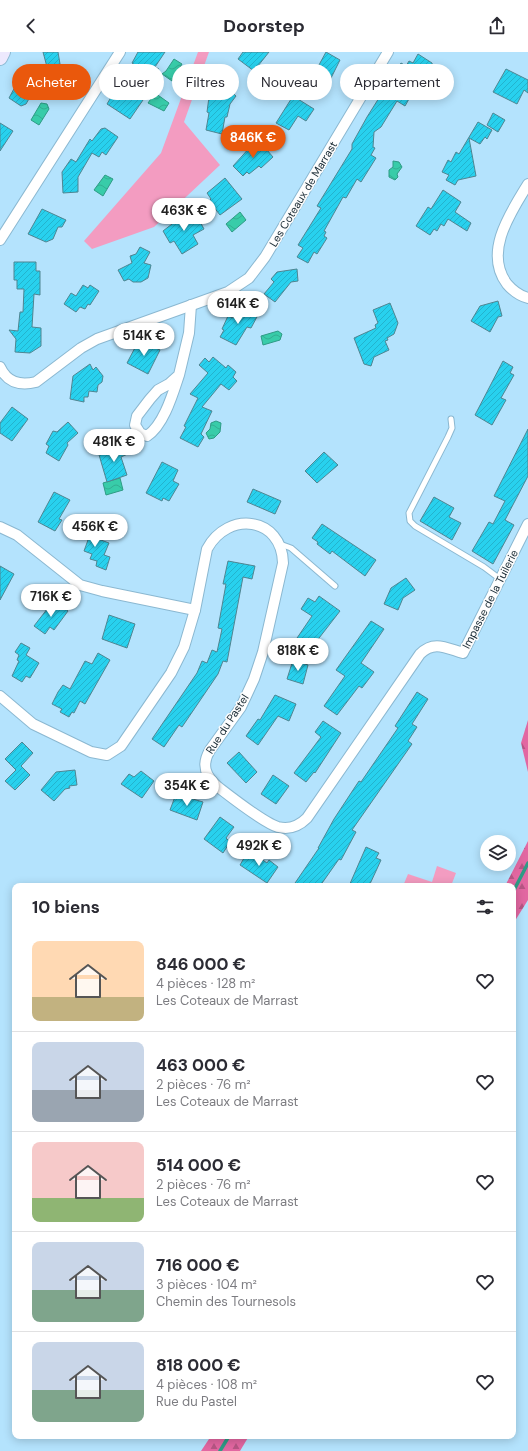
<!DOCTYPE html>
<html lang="fr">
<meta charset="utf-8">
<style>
:root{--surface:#fff;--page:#f2f2f3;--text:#2b2b33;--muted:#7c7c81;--line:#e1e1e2;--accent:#ea580c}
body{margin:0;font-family:"DM Sans",sans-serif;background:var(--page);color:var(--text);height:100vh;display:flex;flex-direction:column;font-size:15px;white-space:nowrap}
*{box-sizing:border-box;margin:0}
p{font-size:13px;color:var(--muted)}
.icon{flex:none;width:22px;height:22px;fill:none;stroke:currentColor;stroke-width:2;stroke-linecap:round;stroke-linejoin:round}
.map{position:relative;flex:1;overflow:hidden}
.drawer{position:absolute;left:12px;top:831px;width:504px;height:556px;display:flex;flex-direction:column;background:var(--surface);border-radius:8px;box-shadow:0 2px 10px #0003}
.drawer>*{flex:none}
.guide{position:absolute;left:12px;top:12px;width:504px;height:36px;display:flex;gap:8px}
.controls{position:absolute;left:480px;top:783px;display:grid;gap:8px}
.controls a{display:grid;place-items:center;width:36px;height:36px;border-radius:50%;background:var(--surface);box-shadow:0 2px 10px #0003;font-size:20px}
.price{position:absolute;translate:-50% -34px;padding:0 9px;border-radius:14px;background:#fff;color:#222;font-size:13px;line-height:26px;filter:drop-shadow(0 1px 2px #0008)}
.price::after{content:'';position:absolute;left:50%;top:24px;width:12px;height:9px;margin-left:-6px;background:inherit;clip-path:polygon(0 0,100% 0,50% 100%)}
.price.current{background:var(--accent);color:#fff}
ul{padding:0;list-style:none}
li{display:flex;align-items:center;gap:12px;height:100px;padding:0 20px}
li+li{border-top:1px solid var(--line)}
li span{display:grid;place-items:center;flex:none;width:112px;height:80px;border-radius:8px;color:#555}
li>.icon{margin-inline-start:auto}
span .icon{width:48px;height:48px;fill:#fffc;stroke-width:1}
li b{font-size:17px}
h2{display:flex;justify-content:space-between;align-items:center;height:48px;padding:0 20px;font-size:17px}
.tag{padding:0 14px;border-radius:18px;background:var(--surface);box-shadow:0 2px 10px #0003;font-size:14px;line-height:36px}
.tag.current{background:var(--accent);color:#fff}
header{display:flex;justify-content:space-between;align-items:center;height:52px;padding:0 20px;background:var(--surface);font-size:18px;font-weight:700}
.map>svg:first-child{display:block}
.green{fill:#f39cc1}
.forest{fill:url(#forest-firs)}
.water{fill:url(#water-waves);stroke:#2e9b85}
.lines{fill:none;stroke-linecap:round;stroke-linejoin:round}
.stream{stroke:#2e9b85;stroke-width:3.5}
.building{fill:url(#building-hatch);stroke:#4f8591}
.lane-casing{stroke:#8bb8d1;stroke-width:7}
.street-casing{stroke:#8bb8d1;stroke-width:12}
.secondary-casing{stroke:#8bb8d1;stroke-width:16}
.lane{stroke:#fff;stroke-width:5}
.street{stroke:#fff;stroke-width:10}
.secondary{stroke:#ede9fd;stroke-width:14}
.labels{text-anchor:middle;stroke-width:3;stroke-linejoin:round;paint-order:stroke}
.street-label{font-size:11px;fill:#162832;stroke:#fcfcfc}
</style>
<header><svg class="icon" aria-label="back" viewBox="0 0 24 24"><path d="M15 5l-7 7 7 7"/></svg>Doorstep<svg class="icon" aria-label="share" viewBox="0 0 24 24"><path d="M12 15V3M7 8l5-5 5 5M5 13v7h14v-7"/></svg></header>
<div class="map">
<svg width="528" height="1399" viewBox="0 0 528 1399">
<defs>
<pattern id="forest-firs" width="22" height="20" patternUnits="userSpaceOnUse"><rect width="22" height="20" fill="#e267a1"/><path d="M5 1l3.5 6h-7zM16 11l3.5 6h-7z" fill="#b65584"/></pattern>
<pattern id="water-waves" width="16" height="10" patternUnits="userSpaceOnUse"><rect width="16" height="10" fill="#38cca9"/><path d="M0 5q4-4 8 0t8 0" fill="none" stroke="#31af92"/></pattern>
<pattern id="building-hatch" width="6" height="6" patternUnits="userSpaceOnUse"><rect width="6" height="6" fill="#28d1ee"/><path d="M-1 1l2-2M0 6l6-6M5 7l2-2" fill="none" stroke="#23b3cd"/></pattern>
</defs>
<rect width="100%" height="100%" fill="#b4e3fd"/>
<g class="green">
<polygon points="198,0 209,0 184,70 220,113 154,175 92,197 84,189 161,101"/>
<polygon points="437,814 456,821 451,834 403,834 408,822 432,830"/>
</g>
<g class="forest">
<polygon points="528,668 528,720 521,691"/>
<polygon points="528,789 528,848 513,872 513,834 505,834"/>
<polygon points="211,1384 249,1384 240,1399 201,1399"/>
</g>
<g class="water">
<polygon points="174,7 182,12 172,29 162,22 166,19"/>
<polygon points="155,41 169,51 164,59 148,51"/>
<polygon points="41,51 47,52 49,57 39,73 31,68"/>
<polygon points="393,109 399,110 402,115 397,122 398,125 395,128 389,125 389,118 393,115"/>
<polygon points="105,123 113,127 103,144 94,138"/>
<polygon points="240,160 246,168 232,180 226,172"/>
<polygon points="278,279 282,282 280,288 263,293 261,284"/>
<polygon points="216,369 221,371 220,380 214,386 209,387 206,381 210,377 211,371"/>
<polygon points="120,426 123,438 106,443 103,431"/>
</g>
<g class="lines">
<g class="stream">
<polyline points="513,840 528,811"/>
<polyline points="220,1399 229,1384"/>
</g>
</g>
<g class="building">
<polygon points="43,0 58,0 60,12 47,15"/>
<polygon points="138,0 165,0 155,15 159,17 154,25 151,23 138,46 143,48 130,67 107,52 114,40 118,42 135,13 132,11"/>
<polygon points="243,0 269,0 254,19 238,7"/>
<polygon points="326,0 340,8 328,32 313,24"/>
<polygon points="418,2 432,11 433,17 427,27 423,28 419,34 417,33 405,54 397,49 381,75 374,80 373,95 375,96 371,103 376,106 361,130 357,127 346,146 343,145 324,179 326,180 324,184 327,186 317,202 314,200 308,211 297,205 303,196 298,193 321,156 317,154 352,97 352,92 367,65 401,11 406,14 409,9 413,11"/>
<polygon points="506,17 528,28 528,41 524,38 517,52 493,40"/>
<polygon points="20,21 38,31 26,52 21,54 9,46 16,33 14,32"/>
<polygon points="222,31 236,44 230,52 227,65 225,65 222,82 206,78 209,61 207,60 209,45"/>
<polygon points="293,44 314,57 306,69 298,64 289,78 276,71"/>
<polygon points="493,61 505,68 498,80 487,73"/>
<polygon points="478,70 492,78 487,87 485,85 480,92 469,86 476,124 458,128 455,133 446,128 449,123 442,120 448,108 451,110 456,100 459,102"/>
<polygon points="0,71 13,79 0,99"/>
<polygon points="105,76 118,85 106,103 102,100 99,105 92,101 78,125 78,140 63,141 62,120 71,107 76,110 90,87 92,89 101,77"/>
<polygon points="260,90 273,105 261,116 259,114 249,122 247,120 243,124 233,114 252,93 254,94"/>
<polygon points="225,126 242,147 220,163 209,149 211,147 207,141"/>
<polygon points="443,138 461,150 455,160 471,171 467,179 448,167 444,174 441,172 437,179 434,177 430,183 416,174 428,155 431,157"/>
<polygon points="42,157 66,168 62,175 58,175 53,187 46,190 28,182"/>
<polygon points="188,159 193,166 197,164 204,177 193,183 198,192 182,202 174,189 170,191 163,179 172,172 170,169"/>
<polygon points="140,195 150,200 144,211 151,213 148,226 141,230 133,230 129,227 124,229 118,218 132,211 130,204 136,202"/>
<polygon points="14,210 36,210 36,219 40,219 40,243 34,242 32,275 41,276 41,294 30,301 15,300 16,287 9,278 18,279 20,260 23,260 24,237 17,237 17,228 14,228"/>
<polygon points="297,217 298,229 291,230 275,250 264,242 274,230 271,227 277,220"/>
<polygon points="83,233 88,236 90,233 99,239 90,253 88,252 85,257 80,255 76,260 64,252 71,241 76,244"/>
<polygon points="498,249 502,264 498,265 490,280 471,269 480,254"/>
<polygon points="390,251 398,271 394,282 387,286 388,288 385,289 389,298 374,305 371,314 364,312 354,286 376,276 375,273 378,271 373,258"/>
<polygon points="239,254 258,263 251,276 247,275 236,293 220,285 224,278 222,277 228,264 233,266"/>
<polygon points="139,288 160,298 148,322 127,311"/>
<polygon points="213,305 226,316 228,313 236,320 233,325 237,329 229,338 221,332 202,355 212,359 201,382 204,385 198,395 180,386 186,375 184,374 198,346 190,342 208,321 199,313 205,306 209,310"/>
<polygon points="503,309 513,315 510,321 514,323 501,346 506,348 492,373 475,363"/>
<polygon points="90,312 93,318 96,315 103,324 102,330 98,333 97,340 89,339 88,345 84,345 84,350 70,347 73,324"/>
<polygon points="12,355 28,367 12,389 0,381 0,371"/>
<polygon points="68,370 78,381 67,391 68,393 59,409 46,401 49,394 46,392 53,379 57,380"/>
<polygon points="528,377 528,424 505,468 514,473 493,512 472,499 489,470 493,472 505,449 494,444"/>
<polygon points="114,392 132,400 121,405 127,423 107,430 97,396 108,403"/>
<polygon points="324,400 338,413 317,431 305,419"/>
<polygon points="162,410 178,418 173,429 179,432 169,449 163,446 162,449 146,441"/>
<polygon points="253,437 281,449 275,462 247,450"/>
<polygon points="54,440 70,448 59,467 62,468 55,479 38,470"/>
<polygon points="434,445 454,456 449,465 461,471 452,488 420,469"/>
<polygon points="322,472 376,508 365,524 332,499 330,502 317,492 318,490 312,486"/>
<polygon points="82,473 93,477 90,484 109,491 104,503 110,505 106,518 96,514 97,509 90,507 92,502 84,499 88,488 78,484"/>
<polygon points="228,509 255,514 252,527 243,525 227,610 223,609 218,622 182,675 179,673 164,695 152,687 197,621 202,609 207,611 212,598 217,600 222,577 218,576 226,532 223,532"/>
<polygon points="0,514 14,522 0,548"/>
<polygon points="406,526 415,538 403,546 398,558 384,552 391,536"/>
<polygon points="319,544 340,559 309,599 295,589 312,564 301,557 308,546 315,550"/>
<polygon points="51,552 56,556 59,552 68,559 54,578 50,575 45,582 34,574"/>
<polygon points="109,563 135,572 127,596 102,587"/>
<polygon points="371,569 384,577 361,611 374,620 362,636 359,634 337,663 324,654 345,624 336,618"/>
<polygon points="21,591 30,596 26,603 39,611 30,626 26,624 22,630 12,624 19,609 17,608 19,603 15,600"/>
<polygon points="98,601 110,608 85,652 80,649 74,661 72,660 69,665 60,660 62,657 52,652 58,640 63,633 70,637 85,609 92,612"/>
<polygon points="293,608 308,613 303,632 287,627"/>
<polygon points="417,640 428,647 412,672 417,675 408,689 412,692 352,778 356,780 341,808 339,807 320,834 293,834 319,796 318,796 334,767 355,735 359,729 361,730 398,676 395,674"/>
<polygon points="275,643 296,652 289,669 278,664 258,693 246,684 258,667 260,668"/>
<polygon points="323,669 341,681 315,721 314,720 306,730 294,721 321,685 315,680"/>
<polygon points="22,690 33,701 21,714 30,723 15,738 5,729 16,718 5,707"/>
<polygon points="239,700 257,720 246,731 227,711"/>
<polygon points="75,718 77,733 69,734 70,736 65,737 54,749 41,738 56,720"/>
<polygon points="141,719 154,729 142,746 121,732 129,722 134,725"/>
<polygon points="273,723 289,734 276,752 261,742"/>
<polygon points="176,742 203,750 197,768 170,758"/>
<polygon points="220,765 234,775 226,786 230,790 223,801 204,787"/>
<polygon points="366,795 379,801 376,806 381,808 376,819 369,834 349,834"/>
<polygon points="247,801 252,805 254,802 267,811 269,808 278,815 267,831 240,813"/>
</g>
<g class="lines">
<g class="lane-casing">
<g id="lane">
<polyline points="451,367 452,376 448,385 409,461 410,469 415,474 484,515 500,527"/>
<polyline points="280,492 291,496 335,534"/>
</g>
</g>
<g class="street-casing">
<g id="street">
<path d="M528,132C511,160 483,200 507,232C513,239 520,244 528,246"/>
<polyline points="0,188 120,0"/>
<path d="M0,315C7,330 19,334 36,330L81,296L97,287L228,240L249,226L265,205L388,0"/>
<path d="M179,323C173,341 164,373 147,384L140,381L135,373L137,364L150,347L158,338L169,332L179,323L189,281L191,253"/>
<polyline points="0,475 17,483 80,533 102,539 195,558"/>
<path d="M0,644L33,672L91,700L107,703L121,694L171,621L184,595L195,558L207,497C228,458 282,465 283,511L263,600L254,627L241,655L210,698C201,713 205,724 218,735C231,745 264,771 278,775C290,778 299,774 307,766L420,602C434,588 446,596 463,601L528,472"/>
</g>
</g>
<g class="secondary-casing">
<polyline id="secondary" points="0,6 3,0"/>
</g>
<use href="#lane" class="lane"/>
<use href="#street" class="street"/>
<use href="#secondary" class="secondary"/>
</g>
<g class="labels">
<g class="street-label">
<text transform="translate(303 142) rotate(-59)" y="4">Les Coteaux de Marrast</text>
<text transform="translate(490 547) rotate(-63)" y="4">Impasse de la Tuilerie</text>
<text transform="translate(227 672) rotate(-57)" y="4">Rue du Pastel</text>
</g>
</g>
</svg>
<div class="controls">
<a><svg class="icon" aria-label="layers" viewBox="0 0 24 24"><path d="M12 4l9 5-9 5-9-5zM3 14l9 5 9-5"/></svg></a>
</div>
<b class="price current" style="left:253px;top:107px">846K €</b>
<b class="price" style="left:184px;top:180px">463K €</b>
<b class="price" style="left:238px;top:273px">614K €</b>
<b class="price" style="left:144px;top:305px">514K €</b>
<b class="price" style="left:114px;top:411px">481K €</b>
<b class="price" style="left:95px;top:496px">456K €</b>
<b class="price" style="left:51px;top:566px">716K €</b>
<b class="price" style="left:298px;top:620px">818K €</b>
<b class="price" style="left:187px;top:755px">354K €</b>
<b class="price" style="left:259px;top:815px">492K €</b>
<div class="guide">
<a class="tag current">Acheter</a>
<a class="tag">Louer</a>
<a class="tag">Filtres</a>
<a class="tag">Nouveau</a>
<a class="tag">Appartement</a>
</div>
<section class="drawer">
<h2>10 biens<svg class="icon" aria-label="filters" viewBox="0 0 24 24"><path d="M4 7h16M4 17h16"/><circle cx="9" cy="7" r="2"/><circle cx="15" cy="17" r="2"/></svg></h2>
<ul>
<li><span style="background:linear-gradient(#ffd9b3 70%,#c2b280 0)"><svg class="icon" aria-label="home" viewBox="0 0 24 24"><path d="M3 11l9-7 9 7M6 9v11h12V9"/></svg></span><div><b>846 000 €</b><p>4 pièces · 128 m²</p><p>Les Coteaux de Marrast</p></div><svg class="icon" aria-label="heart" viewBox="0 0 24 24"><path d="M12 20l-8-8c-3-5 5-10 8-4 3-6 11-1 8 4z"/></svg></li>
<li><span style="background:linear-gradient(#c9d6e8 60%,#9aa5b1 0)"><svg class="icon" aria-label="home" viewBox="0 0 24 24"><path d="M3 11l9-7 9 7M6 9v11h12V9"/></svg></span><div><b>463 000 €</b><p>2 pièces · 76 m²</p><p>Les Coteaux de Marrast</p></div><svg class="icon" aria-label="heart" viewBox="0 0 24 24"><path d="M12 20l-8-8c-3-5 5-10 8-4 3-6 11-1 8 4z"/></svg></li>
<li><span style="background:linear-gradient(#f6c9c9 70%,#8fb573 0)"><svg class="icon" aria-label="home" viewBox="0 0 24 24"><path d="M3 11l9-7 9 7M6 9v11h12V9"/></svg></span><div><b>514 000 €</b><p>2 pièces · 76 m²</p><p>Les Coteaux de Marrast</p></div><svg class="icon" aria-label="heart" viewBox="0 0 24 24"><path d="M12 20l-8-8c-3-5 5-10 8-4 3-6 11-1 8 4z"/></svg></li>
<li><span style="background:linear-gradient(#c9d6e8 60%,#7fa58c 0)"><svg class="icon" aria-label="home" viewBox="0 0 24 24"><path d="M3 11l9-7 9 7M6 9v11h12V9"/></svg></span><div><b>716 000 €</b><p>3 pièces · 104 m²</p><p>Chemin des Tournesols</p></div><svg class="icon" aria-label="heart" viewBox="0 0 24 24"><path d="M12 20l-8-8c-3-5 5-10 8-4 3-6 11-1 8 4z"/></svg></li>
<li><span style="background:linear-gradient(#c9d6e8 60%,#7fa58c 0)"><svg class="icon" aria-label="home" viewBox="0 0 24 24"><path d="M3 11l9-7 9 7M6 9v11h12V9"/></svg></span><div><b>818 000 €</b><p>4 pièces · 108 m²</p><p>Rue du Pastel</p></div><svg class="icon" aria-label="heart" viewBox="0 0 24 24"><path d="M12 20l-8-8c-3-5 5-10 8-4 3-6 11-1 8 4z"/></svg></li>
</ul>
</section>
</div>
